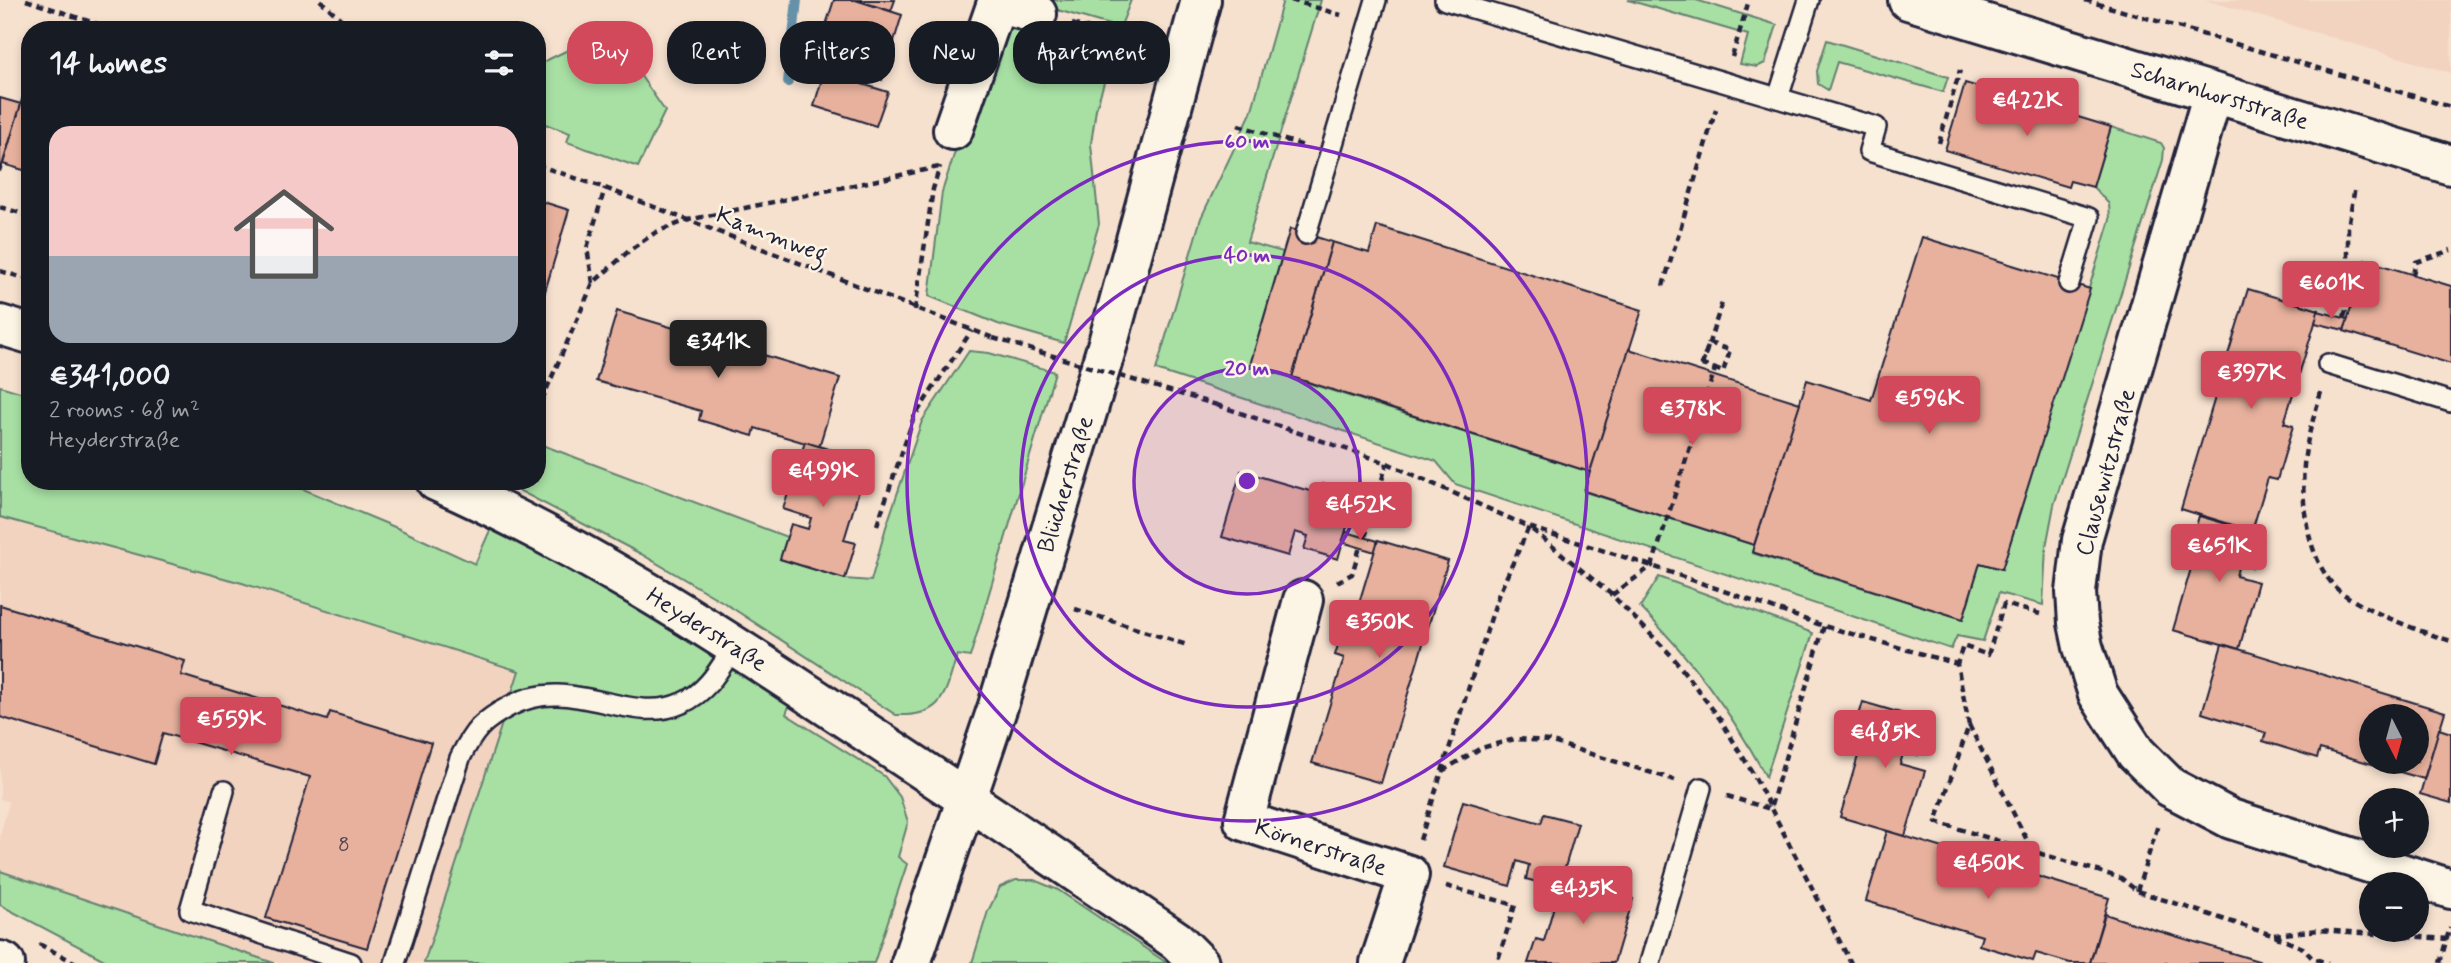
<!DOCTYPE html>
<meta charset="utf-8">
<style>
:root{--surface:#171b24;--page:#242831;--text:#f1f3f6;--muted:#9ea1a6;--accent:#d1495b}
body{margin:0;font-family:Mynerve,sans-serif;background:var(--page);color:var(--text);height:100vh;display:flex;flex-direction:column;font-size:26px;white-space:nowrap}
*{box-sizing:border-box;margin:0}
p{font-size:23px;color:var(--muted)}
.icon{flex:none;width:38px;height:38px;fill:none;stroke:currentColor;stroke-width:2;stroke-linecap:round;stroke-linejoin:round}
.map{position:relative;flex:1;overflow:hidden}
.panel{position:absolute;left:21px;top:21px;width:525px;height:469px;display:flex;flex-direction:column;background:var(--surface);border-radius:28px;box-shadow:0 4px 10px #0003}
.panel>*{flex:none}
.guide{position:absolute;left:567px;top:21px;width:665px;height:63px;display:flex;gap:14px}
.needle{width:46px;rotate:174deg}
.tools{position:absolute;left:2359px;top:704px;display:grid;gap:14px}
.tools a{display:grid;place-items:center;width:70px;height:70px;border-radius:50%;background:var(--surface);box-shadow:0 4px 10px #0003;font-size:35px}
.price{position:absolute;translate:-50% -60px;padding:0 16px;border-radius:7px;background:var(--accent);color:#fff;font-size:23px;line-height:46px;filter:drop-shadow(0 2px 4px #0008)}
.price::after{content:'';position:absolute;left:50%;top:42px;width:21px;height:16px;margin-left:-10px;background:inherit;clip-path:polygon(0 0,100% 0,50% 100%)}
.price.current{background:#222;color:#fff}
ul{padding:0;list-style:none}
li{display:grid;align-content:center;gap:14px;height:371px;padding:0 28px}
li span{display:grid;place-items:center;height:217px;border-radius:21px;color:#555}
li>.icon{margin-inline-start:auto}
span .icon{width:126px;height:126px;fill:#fffc;stroke-width:1}
li b{font-size:30px}
h2{display:flex;justify-content:space-between;align-items:center;height:84px;padding:0 28px;font-size:30px}
.chip{padding:0 24px;border-radius:28px;background:var(--surface);box-shadow:0 4px 10px #0003;font-size:24px;line-height:63px}
.chip.current{background:var(--accent);color:#fff}
.map>svg:first-child{display:block}
.built{fill:#f2d3c0}
.green{fill:#a8e0a4;stroke:#658170;stroke-width:2}
.lines{fill:none;stroke-linecap:round;stroke-linejoin:round}
.stream{stroke:#6591a9;stroke-width:10}
.building{fill:#e7b19d;stroke:#22223b;stroke-width:2;fill-rule:evenodd}
.lane-casing{stroke:#22223b;stroke-width:24}
.street-casing{stroke:#22223b;stroke-width:44}
.secondary-casing{stroke:#22223b;stroke-width:44}
.path{stroke:#22223b;stroke-width:4.5;stroke-dasharray:7 5;stroke-linecap:butt}
.lane{stroke:#fcf5e5;stroke-width:19}
.street{stroke:#fcf5e5;stroke-width:38}
.secondary{stroke:#fcf5e5;stroke-width:38}
.path-bridge{stroke:#22223b;stroke-width:4.5;stroke-dasharray:7 5;stroke-linecap:butt}
.ring{fill:none;stroke:#7b2cbf;stroke-width:3.5}
.labels{text-anchor:middle;stroke-width:5;stroke-linejoin:round;paint-order:stroke}
.number-label{font-size:21px;fill:#534654}
.street-label{font-size:24px;fill:#22223b;stroke:#fcf5e5}
.centre{fill:#7b2cbf;stroke:#fcf5e5;stroke-width:3.5}
.ring-label{font-size:21px;text-anchor:middle;font-weight:bold;fill:#7b2cbf;stroke:#fcf5e5;stroke-width:5;stroke-linejoin:round;paint-order:stroke}
</style>
<div class="map">
<svg width="2451" height="963" viewBox="0 0 2451 963">
<rect width="100%" height="100%" fill="#f6e1cf"/>
<filter id="ink" filterUnits="userSpaceOnUse"><feTurbulence type="fractalNoise" baseFrequency=".0143" numOctaves="2"/><feDisplacementMap in="SourceGraphic" scale="14" xChannelSelector="R" yChannelSelector="G"/><feConvolveMatrix kernelMatrix="1 2 1 2 8 2 1 2 1" color-interpolation-filters="sRGB"/></filter>
<g filter="url(#ink)">
<g class="built">
<polygon points="2205,0 2451,0 2451,73 2243,11"/>
<polygon points="0,517 242,583 519,671 424,963 274,963 0,871 0,835 9,802 0,799"/>
</g>
<g class="green">
<polygon points="1042,0 1131,0 1120,28 1040,5"/>
<polygon points="1283,0 1321,0 1247,242 1283,252 1250,365 1590,472 1585,492 1754,545 1752,553 1963,619 1980,563 2002,569 2110,220 2109,204 2093,187 2111,127 2161,143 2164,148 2163,160 2054,505 2046,547 2043,605 1999,593 1983,641 1957,636 1951,649 1455,484 1436,461 1156,370 1201,218 1251,113"/>
<polygon points="1628,0 1696,0 1777,25 1765,63 1757,67 1740,64 1748,35"/>
<polygon points="1035,20 1116,43 1096,109 1091,144 1099,224 1064,343 998,324 929,296 942,192 961,133 1005,32"/>
<polygon points="609,30 665,111 638,167 567,142 570,133 537,121 537,65"/>
<polygon points="1827,40 1948,77 1943,92 1837,62 1828,90 1818,84 1817,71"/>
<path d="M969,351L989,353L1055,372L970,657L957,655C945,694 944,717 896,715L723,602L641,554L501,481H537V443L787,537L780,559L845,579L871,581L886,527L922,421Z"/>
<polygon points="0,386 30,395 30,481 284,481 397,528 475,564 491,528 586,577 792,699 786,714 884,776 900,797 908,822 898,857 907,864 874,963 424,963 519,671 242,583 0,517"/>
<path d="M1659,577L1813,633L1766,777C1733,714 1690,657 1640,607Z"/>
<polygon points="0,871 274,963 110,963 0,905"/>
<polygon points="1016,880 1034,880 1058,890 1167,963 972,963 988,911 1000,887"/>
</g>
<g class="lines">
<polyline class="stream" points="788,82 797,0"/>
</g>
<g class="building">
<polygon points="834,0 856,0 902,15 882,80 865,74 862,84 888,92 876,126 814,106 824,72 844,78 847,69 815,59"/>
<polygon points="856,0 895,0 891,11"/>
<polygon points="1965,83 2111,127 2093,187 2070,181 2068,187 1945,150"/>
<polygon points="23,96 30,98 30,172 3,164"/>
<polygon points="0,98 21,104 0,172"/>
<polygon points="537,200 569,210 541,305 537,304"/>
<polygon points="1377,226 1642,310 1590,472 1292,377 1332,242 1369,253"/>
<polygon points="1290,229 1332,242 1292,377 1250,365"/>
<polygon points="1922,237 2090,289 2002,569 1980,563 1963,619 1752,552 1807,380 1871,400"/>
<polygon points="2365,260 2451,286 2451,364 2344,331"/>
<polygon points="2356,267 2362,268 2356,286 2350,284"/>
<polygon points="2248,289 2319,310 2284,423 2293,426 2277,480 2268,478 2252,531 2181,509"/>
<polygon points="617,311 840,378 819,447 755,428 753,436 699,420 701,411 596,381"/>
<polygon points="2318,311 2348,319 2344,330 2315,323"/>
<polygon points="1629,349 1800,403 1754,545 1584,491"/>
<polygon points="805,442 868,461 844,540 856,543 845,579 780,559 791,524 808,529 811,518 783,509"/>
<polygon points="1241,471 1320,494 1323,484 1356,494 1338,559 1304,549 1308,536 1295,532 1288,556 1222,537"/>
<polygon points="2199,516 2262,534 2252,568 2239,564 2236,576 2258,582 2239,649 2173,630 2192,565 2208,569 2211,557 2189,551"/>
<polygon points="1346,532 1378,541 1375,552 1342,542"/>
<polygon points="1378,540 1448,561 1381,783 1312,763 1344,658 1335,655 1351,601 1359,603"/>
<polygon points="0,605 185,661 181,675 327,720 330,712 431,743 367,948 266,918 310,777 163,733 154,764 0,717"/>
<path d="M2222,644L2445,712L2424,779L2320,749L2317,758L2263,741L2266,733L2202,713ZM2371,716H2417V761H2371Z"/>
<polygon points="1863,702 1928,721 1918,755 1904,751 1900,764 1925,771 1905,836 1840,817 1863,739 1853,736"/>
<polygon points="2439,729 2451,733 2451,803 2420,794"/>
<polygon points="1463,801 1541,823 1544,814 1578,823 1559,888 1526,879 1529,865 1517,861 1510,886 1444,867"/>
<polygon points="1887,831 2109,898 2090,963 2070,963 2036,953 2033,961 1979,945 1982,936 1866,901"/>
<polygon points="1562,878 1633,899 1614,963 1528,963 1536,939 1544,941"/>
<polygon points="2105,914 2132,923 2265,963 2090,963"/>
</g>
<g class="lines">
<g class="lane-casing">
<g id="lane">
<polyline points="1445,0 1876,127 1869,151 2089,218 2069,283"/>
<polyline points="1778,98 1809,0"/>
<polyline points="1306,234 1376,0"/>
<polyline points="2328,364 2451,402"/>
<polyline points="224,791 190,910 351,963"/>
<path d="M395,963L460,758C474,730 482,721 510,706C571,673 629,727 682,703C708,692 720,668 735,645"/>
<polyline points="1650,963 1701,788"/>
</g>
</g>
<g class="street-casing">
<g id="street">
<polyline points="1908,0 2451,165"/>
<polyline points="997,3 1037,14"/>
<polyline points="2213,93 2082,540 2076,592 2078,623 2083,647 2098,694 2136,753 2170,787 2231,819 2451,889"/>
<polyline points="953,130 998,0"/>
<polyline points="0,325 30,334"/>
<path d="M436,481C577,543 706,626 834,711C949,787 1063,863 1177,941L1199,963"/>
<polyline points="1303,600 1244,821 1409,875 1380,963"/>
</g>
</g>
<g class="secondary-casing">
<g id="secondary">
<polyline points="0,961 5,963"/>
<polyline points="911,963 998,706 1108,343 1201,0"/>
</g>
</g>
<g class="path">
<polyline points="26,0 115,30"/>
<polyline points="320,0 353,30"/>
<polyline points="1291,0 1341,15"/>
<polyline points="2085,0 2451,107"/>
<polyline points="1072,24 1129,40"/>
<polyline points="1732,57 1749,0"/>
<polyline points="1238,125 1304,146"/>
<polyline points="1939,143 1960,70"/>
<polyline points="537,165 605,188 993,338"/>
<polyline points="0,207 30,216"/>
<polyline points="0,271 30,280"/>
<polyline points="2413,274 2416,262 2451,250"/>
<polyline points="593,283 587,248 605,188"/>
<polyline points="1663,286 1716,109"/>
<polyline points="915,310 933,189 940,166"/>
<polyline points="2344,317 2348,303 2348,227 2355,187"/>
<polyline points="1709,343 1730,350 1723,372 1713,368"/>
<polyline points="1705,366 1702,364 1722,303"/>
<path d="M2321,392C2315,413 2308,434 2305,455C2300,497 2305,554 2335,587C2355,607 2423,633 2451,641"/>
<polyline points="1217,405 1387,463 1529,527 1652,566 1824,626 1957,664"/>
<polyline points="537,411 593,283 630,250 656,232 688,220 939,167"/>
<polyline points="877,525 914,417 972,330"/>
<polyline points="1365,537 1387,463"/>
<polyline points="1337,582 1352,574 1360,547"/>
<polyline points="1612,595 1652,566 1715,369 1702,365"/>
<polyline points="1075,609 1187,645"/>
<polyline points="2040,614 2004,604 1988,655 1963,646 1957,664 1969,725 1936,822 2121,878 2137,891 2272,935 2303,948 2312,958 2328,963"/>
<polyline points="1969,725 2033,852"/>
<polyline points="1442,771 1481,748 1515,739 1549,741 1675,780"/>
<polyline points="1727,796 1770,809 1824,626"/>
<polyline points="1420,840 1498,596 1529,527 1612,595 1672,656 1720,719 1752,772 1851,963"/>
<polyline points="1446,886 1515,905 1497,963"/>
<polyline points="2137,891 2158,825"/>
<polyline points="2274,935 2319,930 2448,939"/>
<polyline points="39,944 76,963"/>
<polyline points="2440,963 2450,927"/>
</g>
<use href="#lane" class="lane"/>
<use href="#street" class="street"/>
<use href="#secondary" class="secondary"/>
<g class="path-bridge">
<polyline points="993,338 1217,405"/>
<polyline points="1702,365 1709,343"/>
</g>
</g>
</g>
<circle cx="1247" cy="481" r="113" fill="#7b2cbf" fill-opacity=".12"/>
<g class="ring">
<circle cx="1247" cy="481" r="113"/>
<circle cx="1247" cy="481" r="226"/>
<circle cx="1247" cy="481" r="340"/>
</g>
<g class="labels">
<g class="number-label">
<text x="344" y="851">8</text>
</g>
<g class="street-label">
<text transform="translate(2220 95) rotate(17)" y="8">Scharnhorststraße</text>
<text transform="translate(772 234) rotate(21)" y="8">Kammweg</text>
<text transform="translate(2105 472) rotate(-75)" y="8">Clausewitzstraße</text>
<text transform="translate(1065 484) rotate(-73)" y="8">Blücherstraße</text>
<text transform="translate(707 629) rotate(32)" y="8">Heyderstraße</text>
<text transform="translate(1321 847) rotate(18)" y="8">Körnerstraße</text>
</g>
</g>
<circle cx="1247" cy="481" r="10" class="centre"/>
<g class="ring-label">
<text x="1247" y="148">60 m</text>
<text x="1247" y="262">40 m</text>
<text x="1247" y="375">20 m</text>
</g>
</svg>
<div class="tools">
<a><svg class="needle" viewBox="-14 -14 28 28"><path d="M0-13l5 13h-10z" fill="#e53935"/><path d="M0 13l5-13h-10z" fill="#9ea1a6"/></svg></a>
<a>+</a>
<a>−</a>
</div>
<b class="price" style="left:2027px;top:138px">€422K</b>
<b class="price" style="left:2331px;top:321px">€601K</b>
<b class="price current" style="left:718px;top:380px">€341K</b>
<b class="price" style="left:2251px;top:411px">€397K</b>
<b class="price" style="left:1929px;top:436px">€596K</b>
<b class="price" style="left:1692px;top:447px">€378K</b>
<b class="price" style="left:823px;top:509px">€499K</b>
<b class="price" style="left:1360px;top:542px">€452K</b>
<b class="price" style="left:2219px;top:584px">€651K</b>
<b class="price" style="left:1379px;top:660px">€350K</b>
<b class="price" style="left:231px;top:757px">€559K</b>
<b class="price" style="left:1885px;top:770px">€485K</b>
<b class="price" style="left:1988px;top:901px">€450K</b>
<b class="price" style="left:1583px;top:926px">€435K</b>
<div class="guide">
<a class="chip current">Buy</a>
<a class="chip">Rent</a>
<a class="chip">Filters</a>
<a class="chip">New</a>
<a class="chip">Apartment</a>
</div>
<section class="panel">
<h2>14 homes<svg class="icon" aria-label="filters" viewBox="0 0 24 24"><path d="M4 7h16M4 17h16"/><circle cx="9" cy="7" r="2"/><circle cx="15" cy="17" r="2"/></svg></h2>
<ul>
<li><span style="background:linear-gradient(#f6c9c9 60%,#9aa5b1 0)"><svg class="icon" aria-label="home" viewBox="0 0 24 24"><path d="M3 11l9-7 9 7M6 9v11h12V9"/></svg></span><div><b>€341,000</b><p>2 rooms · 68 m²</p><p>Heyderstraße</p></div></li>
</ul>
</section>
</div>
